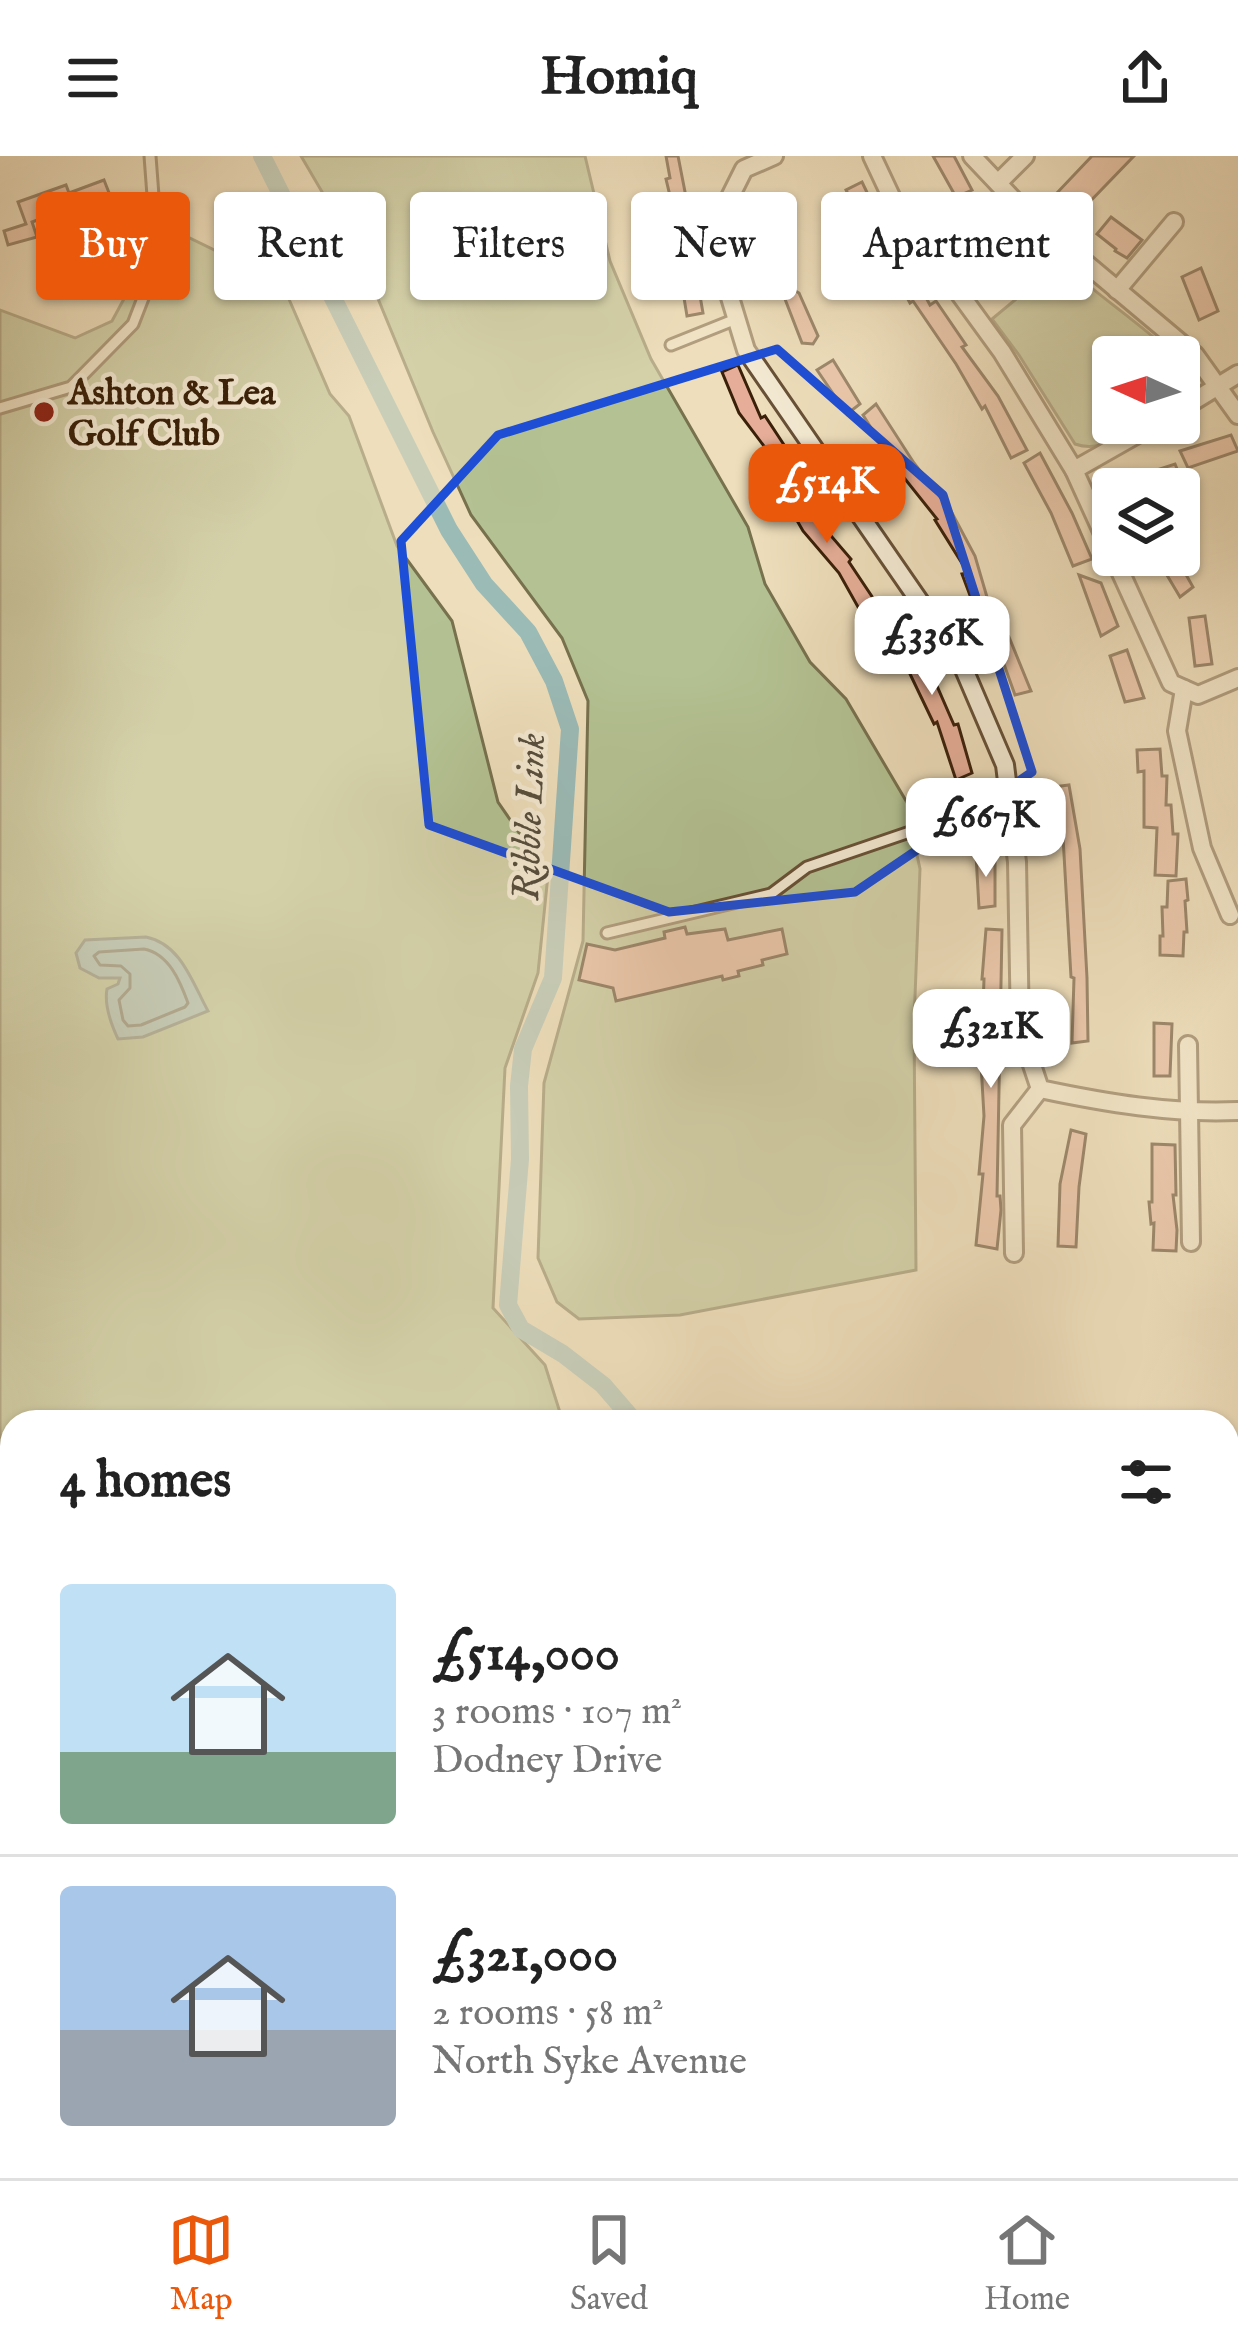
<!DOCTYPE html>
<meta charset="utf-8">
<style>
:root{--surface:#fff;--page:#f2f2f2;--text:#222;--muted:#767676;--line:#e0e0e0;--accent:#ea580c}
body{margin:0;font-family:"IM FELL English",serif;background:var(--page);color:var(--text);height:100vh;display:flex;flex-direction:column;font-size:45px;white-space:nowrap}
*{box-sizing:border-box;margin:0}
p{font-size:39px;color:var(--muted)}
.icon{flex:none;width:66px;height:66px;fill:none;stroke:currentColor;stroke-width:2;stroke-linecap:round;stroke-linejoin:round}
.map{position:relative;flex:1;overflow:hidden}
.side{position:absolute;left:0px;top:1254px;width:1239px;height:768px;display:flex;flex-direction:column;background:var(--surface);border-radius:36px 36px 0 0;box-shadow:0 3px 9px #0004}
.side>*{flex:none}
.top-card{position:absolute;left:36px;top:36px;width:1167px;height:108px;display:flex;gap:24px}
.needle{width:78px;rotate:273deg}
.tools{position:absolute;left:1092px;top:180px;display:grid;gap:24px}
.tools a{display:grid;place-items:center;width:108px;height:108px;border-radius:12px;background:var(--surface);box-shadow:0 3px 9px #0004;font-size:60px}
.price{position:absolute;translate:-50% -102px;padding:0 27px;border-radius:24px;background:#fff;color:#222;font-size:39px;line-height:78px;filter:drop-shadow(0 3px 6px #0008)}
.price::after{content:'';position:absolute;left:50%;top:72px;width:36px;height:27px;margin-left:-18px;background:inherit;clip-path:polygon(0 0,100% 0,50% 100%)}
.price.current{background:var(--accent);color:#fff}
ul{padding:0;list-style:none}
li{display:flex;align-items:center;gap:36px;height:300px;padding:0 60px}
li+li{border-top:3px solid var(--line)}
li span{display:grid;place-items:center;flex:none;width:336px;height:240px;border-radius:12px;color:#555}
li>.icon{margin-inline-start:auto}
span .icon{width:144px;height:144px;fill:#fffc;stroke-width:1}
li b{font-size:51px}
h2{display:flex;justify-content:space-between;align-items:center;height:144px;padding:0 60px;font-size:51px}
.tag{padding:0 42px;border-radius:12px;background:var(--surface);box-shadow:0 3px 9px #0004;font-size:42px;line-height:108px}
.tag.current{background:var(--accent);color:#fff}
header{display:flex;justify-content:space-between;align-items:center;height:156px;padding:0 60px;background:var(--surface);font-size:54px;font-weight:700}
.tabs{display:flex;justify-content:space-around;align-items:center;height:168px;border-top:3px solid var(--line);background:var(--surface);font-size:33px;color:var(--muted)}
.tabs a{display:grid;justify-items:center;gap:6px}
.tabs .current{color:var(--accent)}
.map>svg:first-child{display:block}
.green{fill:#b4c293;stroke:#77714e;stroke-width:3}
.water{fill:#9bbbb7;stroke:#747d71;stroke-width:3}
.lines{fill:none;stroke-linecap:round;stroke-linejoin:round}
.shore{stroke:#6a6e60;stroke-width:3}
.stream{stroke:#747d71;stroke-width:6}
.canal{stroke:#9bbbb7;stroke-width:18}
.building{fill:#e6ae98;stroke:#3a2009;stroke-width:3}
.service-casing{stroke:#675036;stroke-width:15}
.minor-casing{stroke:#675036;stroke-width:22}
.service{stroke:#f4ead3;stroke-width:9}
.minor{stroke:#f4ead3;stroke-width:16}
.marked{fill:none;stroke:#1d4ed8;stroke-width:9;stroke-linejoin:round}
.poi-dot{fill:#8f2418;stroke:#f4ead3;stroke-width:4.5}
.labels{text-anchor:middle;stroke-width:9;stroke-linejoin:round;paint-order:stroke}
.poi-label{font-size:36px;font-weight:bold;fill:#3a2009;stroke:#f4ead3;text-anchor:start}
.water-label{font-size:39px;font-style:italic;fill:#574e3d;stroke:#f4ead3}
</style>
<header><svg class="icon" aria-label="menu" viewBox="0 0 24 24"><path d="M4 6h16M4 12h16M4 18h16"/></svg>Homiq<svg class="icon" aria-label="share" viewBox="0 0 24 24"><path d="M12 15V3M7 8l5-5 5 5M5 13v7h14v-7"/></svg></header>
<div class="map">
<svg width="1238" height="2022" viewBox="0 0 1238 2022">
<rect width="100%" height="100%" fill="#eedebb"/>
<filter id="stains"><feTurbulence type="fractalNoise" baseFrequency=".00167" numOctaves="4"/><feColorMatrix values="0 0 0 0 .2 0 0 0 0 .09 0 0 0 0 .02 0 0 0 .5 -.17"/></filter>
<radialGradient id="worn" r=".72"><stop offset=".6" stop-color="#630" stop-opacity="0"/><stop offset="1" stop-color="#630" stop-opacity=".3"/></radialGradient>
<g class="green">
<polygon points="301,0 585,0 610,105 651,203 748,371 765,428 810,506 846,543 912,655 912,676 920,713 914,866 916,1114 680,1159 579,1163 557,1146 538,1102 544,927 583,785 588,545 562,482 471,359 433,276 362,104"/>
<polygon points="139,68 163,69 282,127 330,238 349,260 397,390 452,465 498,646 548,719 538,817 505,912 493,1152 545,1209 563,1266 12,1266 12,2010 297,2010 283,2022 0,2022 0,154 75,182 112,165 132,128"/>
<path d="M1061,106C1098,140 1140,167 1176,201H1113V267H1141C1119,280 1101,297 1075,288L1019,199L992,163Z"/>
</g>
<path class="water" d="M146,781C181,788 192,826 208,855L143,881L118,883C111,868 104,849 107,833L118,828L120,822H99L80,812L76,797L85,784Z"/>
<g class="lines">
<path class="shore" d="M144,793C169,798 180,825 188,847L185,851L141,869L128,870L123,864L119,844L130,832V818L121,810L100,809L94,800L99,796Z"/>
<polyline class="stream" points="0,1591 12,1603"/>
<g class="canal">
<polyline points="262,0 449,374 484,428 528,476 554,525 570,573 553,822 523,893 519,930 520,1003 508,1149 521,1173 563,1198 603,1229 635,1266"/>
<polyline points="831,2010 835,2022"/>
</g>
</g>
<g class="building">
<polygon points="666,0 678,0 704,133 699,134 703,157 687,160 675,87 681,86 666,23 670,22"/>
<polygon points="933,0 954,0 972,34 956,41"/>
<polygon points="1092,0 1134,0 1077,59 1054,40"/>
<polygon points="104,24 113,47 65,64 62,55 32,66 37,81 8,89 4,75 26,68 18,46 66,29 69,37"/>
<polygon points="862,26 884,72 867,79 846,34"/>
<polygon points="1111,61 1142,84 1127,102 1115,95 1116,93 1097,78"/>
<polygon points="776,62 789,116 773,120 762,64"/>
<polygon points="990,63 1028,97 1014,112 976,78"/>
<polygon points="901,94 930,149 936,145 966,189 962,191 998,240 1027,294 1011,302 985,250 982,253 956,208 913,145 910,147 885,101"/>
<polygon points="1201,112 1218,155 1199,164 1182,121"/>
<polygon points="778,125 799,137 818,180 813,188 802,187"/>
<polygon points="833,204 860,248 847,258 817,214"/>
<polygon points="738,209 761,262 765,260 792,301 779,310 739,257 722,216"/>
<polygon points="876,248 914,307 951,355 975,400 994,465 981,469 962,418 968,417 935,364 937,363 897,313 863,259"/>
<polygon points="1231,279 1238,295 1188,312 1180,295"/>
<polygon points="1040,297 1072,357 1092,403 1073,410 1051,357 1024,307"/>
<polygon points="1175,308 1182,325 1156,333 1108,333 1107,330"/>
<polygon points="792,316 820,367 851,403 849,406 883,457 867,467 839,417 803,375 775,326"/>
<polygon points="1155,399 1175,399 1193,431 1180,441"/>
<polygon points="1079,419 1101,427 1118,470 1101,480"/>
<polygon points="1205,460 1212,508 1195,510 1189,462"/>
<polygon points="899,461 930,514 954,569 958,568 972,617 956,624 937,566 934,568 886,468"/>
<polygon points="1009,481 1031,535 1015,539 996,486"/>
<polygon points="1127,494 1144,542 1125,546 1110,500"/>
<polygon points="1160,593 1162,620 1167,620 1166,649 1171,649 1173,678 1178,678 1176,720 1155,719 1157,672 1144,671 1144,615 1138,616 1137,594"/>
<polygon points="1069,629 1080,693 1087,822 1088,885 1072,887 1074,822 1071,821 1063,681 1059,681 1053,631"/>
<polygon points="995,697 995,750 979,752 976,699"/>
<polygon points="1186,723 1188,744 1185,745 1187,776 1184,776 1183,800 1160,799 1160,780 1163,780 1162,751 1167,751 1168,725"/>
<polygon points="685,771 687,778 725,773 728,784 782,773 787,798 762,804 763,809 738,815 739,820 723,824 722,820 616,845 613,832 579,824 587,788 615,794 665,782 664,776"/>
<polygon points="986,773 1002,774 997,1040 1000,1040 1001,1054 997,1093 976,1089 983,1018 979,1018 984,960 981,908 984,823 982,823"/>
<polygon points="1154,867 1172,868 1170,920 1154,920"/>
<polygon points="1071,974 1086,978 1079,1031 1076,1091 1058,1090 1060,1028"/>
<polygon points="1152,988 1175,989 1176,1039 1173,1039 1177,1074 1176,1095 1153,1094 1154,1067 1151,1068 1149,1046 1152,1046"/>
</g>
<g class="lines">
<g class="service-casing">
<g id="service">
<polyline points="671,189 736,163"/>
<polyline points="0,252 71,231 133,168 145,137 152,94 154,53 150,0"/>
<polyline points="607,777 771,738 807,711 980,652 1009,648"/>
</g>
</g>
<g class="minor-casing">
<g id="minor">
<path d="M774,0L744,13L711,79L746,194L960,504L1005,609L1017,706L1020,873L1040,933C1106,947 1171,958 1238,955"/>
<polyline points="872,0 895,49 1002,196 1074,314 1171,527 1198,539 1238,522"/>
<polyline points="972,0 1026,57 1195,199 1238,259"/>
<polyline points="998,27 1025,0"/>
<polyline points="1117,134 1174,66"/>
<polyline points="1179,254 1238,218"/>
<polyline points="1074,314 1157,267"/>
<polyline points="1184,533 1177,575 1202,692 1230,759"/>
<polyline points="1188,889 1191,1086"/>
<polyline points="1014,1097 1012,969 1040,933"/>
</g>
</g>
<use href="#service" class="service"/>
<use href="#minor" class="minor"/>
</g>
<path d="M0 0H1238V2022H0ZM777,193L943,339L1032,616L855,736L669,756L429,669L401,385L498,279Z" fill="#eedebb" fill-opacity=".55" fill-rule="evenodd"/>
<path class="marked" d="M777,193L943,339L1032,616L855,736L669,756L429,669L401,385L498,279Z"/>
<circle class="poi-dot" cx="44" cy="256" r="12"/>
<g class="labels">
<g class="poi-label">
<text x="68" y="248">Ashton &amp; Lea<tspan x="68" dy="41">Golf Club</tspan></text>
</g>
<g class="water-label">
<text transform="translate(527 661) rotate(-88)" y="14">Ribble Link</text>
</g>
</g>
<rect width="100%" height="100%" filter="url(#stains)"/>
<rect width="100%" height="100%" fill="url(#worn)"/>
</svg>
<div class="tools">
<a><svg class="needle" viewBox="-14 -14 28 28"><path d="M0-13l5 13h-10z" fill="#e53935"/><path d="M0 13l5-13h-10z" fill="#767676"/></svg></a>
<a><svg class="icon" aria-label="layers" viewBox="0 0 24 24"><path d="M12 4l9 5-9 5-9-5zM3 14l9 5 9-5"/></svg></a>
</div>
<b class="price current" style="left:827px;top:390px">£514K</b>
<b class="price" style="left:932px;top:542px">£336K</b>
<b class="price" style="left:986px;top:724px">£667K</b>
<b class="price" style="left:991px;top:935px">£321K</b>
<div class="top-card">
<a class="tag current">Buy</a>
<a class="tag">Rent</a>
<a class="tag">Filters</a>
<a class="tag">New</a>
<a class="tag">Apartment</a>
</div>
<section class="side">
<h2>4 homes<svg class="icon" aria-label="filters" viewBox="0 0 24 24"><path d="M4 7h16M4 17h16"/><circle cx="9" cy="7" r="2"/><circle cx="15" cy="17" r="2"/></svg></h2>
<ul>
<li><span style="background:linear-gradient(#bfe0f5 70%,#7fa58c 0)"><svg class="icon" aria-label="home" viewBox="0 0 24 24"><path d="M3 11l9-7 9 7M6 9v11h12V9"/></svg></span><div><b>£514,000</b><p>3 rooms · 107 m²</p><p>Dodney Drive</p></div></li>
<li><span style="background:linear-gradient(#a9c7e8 60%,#9aa5b1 0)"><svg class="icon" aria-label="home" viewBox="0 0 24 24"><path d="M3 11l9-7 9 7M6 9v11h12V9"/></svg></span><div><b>£321,000</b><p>2 rooms · 58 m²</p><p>North Syke Avenue</p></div></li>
</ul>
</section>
</div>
<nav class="tabs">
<a class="current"><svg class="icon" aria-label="map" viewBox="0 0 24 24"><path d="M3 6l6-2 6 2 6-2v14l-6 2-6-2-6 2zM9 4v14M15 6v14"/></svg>Map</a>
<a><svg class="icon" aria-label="saved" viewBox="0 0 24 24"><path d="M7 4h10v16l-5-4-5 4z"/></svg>Saved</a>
<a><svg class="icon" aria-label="home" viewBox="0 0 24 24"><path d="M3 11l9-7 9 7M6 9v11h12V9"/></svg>Home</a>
</nav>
